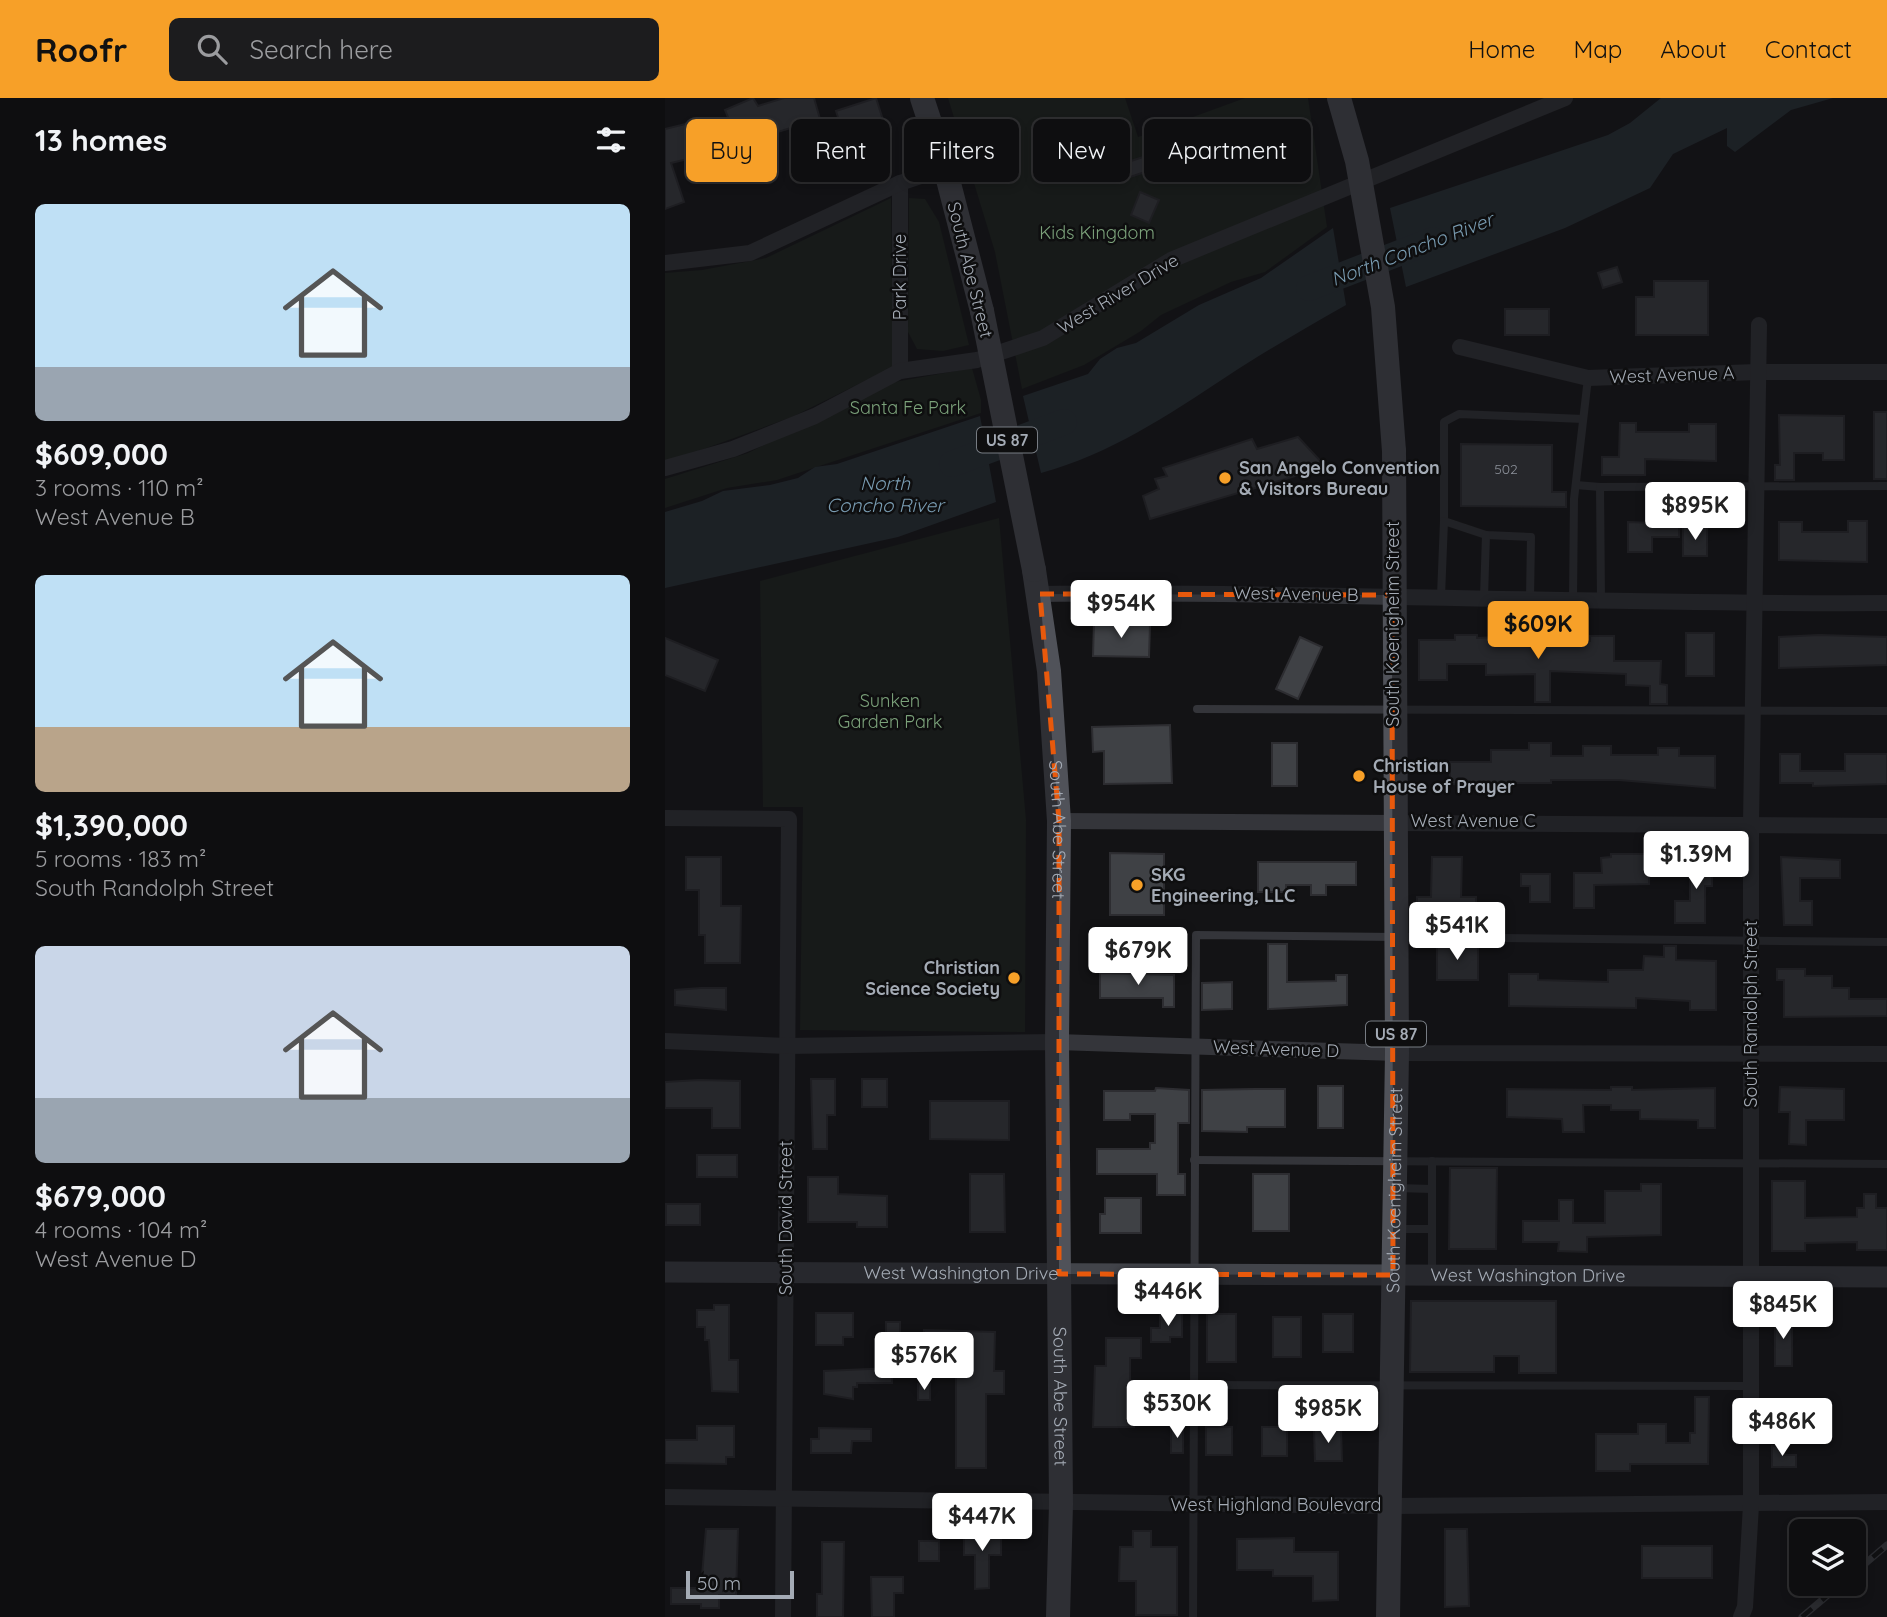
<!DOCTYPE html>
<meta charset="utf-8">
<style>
:root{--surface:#0e0e10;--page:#1c1c1e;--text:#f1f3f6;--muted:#9b9c9f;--line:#2e2e30;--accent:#f7a028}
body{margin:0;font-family:Quicksand,sans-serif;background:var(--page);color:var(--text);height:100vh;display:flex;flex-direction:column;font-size:26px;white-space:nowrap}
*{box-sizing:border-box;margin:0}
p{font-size:23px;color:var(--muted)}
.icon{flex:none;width:38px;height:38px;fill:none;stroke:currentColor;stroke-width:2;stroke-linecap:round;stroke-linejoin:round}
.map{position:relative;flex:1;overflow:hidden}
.panel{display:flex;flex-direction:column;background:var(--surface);width:665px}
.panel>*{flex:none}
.top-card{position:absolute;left:21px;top:21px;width:665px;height:63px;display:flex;gap:14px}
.buttons{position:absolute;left:1124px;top:1421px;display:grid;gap:14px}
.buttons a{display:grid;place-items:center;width:77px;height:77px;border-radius:10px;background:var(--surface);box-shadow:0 4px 10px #0003,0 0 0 2px var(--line);font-size:35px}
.scale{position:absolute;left:21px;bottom:18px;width:108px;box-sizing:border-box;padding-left:7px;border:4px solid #a4abb5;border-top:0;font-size:19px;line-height:24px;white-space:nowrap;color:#a4abb5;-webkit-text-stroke:5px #0e0e0f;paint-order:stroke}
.price{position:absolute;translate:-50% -60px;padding:0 16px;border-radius:7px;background:#fff;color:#222;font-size:23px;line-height:46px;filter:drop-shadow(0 2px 4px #0008)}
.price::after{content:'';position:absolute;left:50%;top:42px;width:21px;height:16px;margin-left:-10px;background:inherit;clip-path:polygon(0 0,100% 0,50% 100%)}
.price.current{background:var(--accent);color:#111}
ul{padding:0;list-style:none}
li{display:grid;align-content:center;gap:14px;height:371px;padding:0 35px}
li span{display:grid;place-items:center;height:217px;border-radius:10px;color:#555}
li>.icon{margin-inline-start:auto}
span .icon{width:126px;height:126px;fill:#fffc;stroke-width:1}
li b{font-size:30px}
h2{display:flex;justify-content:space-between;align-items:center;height:84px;padding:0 35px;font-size:30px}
.pill{padding:0 24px;border-radius:10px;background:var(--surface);box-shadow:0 4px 10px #0003,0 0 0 2px var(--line);font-size:24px;line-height:63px}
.pill.current{background:var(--accent);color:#111}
header{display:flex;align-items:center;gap:42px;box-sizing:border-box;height:98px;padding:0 35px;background:var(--accent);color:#111}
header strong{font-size:33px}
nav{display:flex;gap:38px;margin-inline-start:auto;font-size:24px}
.search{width:490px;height:63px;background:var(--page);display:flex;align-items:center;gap:18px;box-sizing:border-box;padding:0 24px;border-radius:10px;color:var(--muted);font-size:26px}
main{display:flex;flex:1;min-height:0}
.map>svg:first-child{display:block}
.green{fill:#1d241d}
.water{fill:#293339}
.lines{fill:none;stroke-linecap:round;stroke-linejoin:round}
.river{stroke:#293339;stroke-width:26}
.building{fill:#3f4145;stroke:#2d2d31;stroke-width:2}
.lane{stroke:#34353a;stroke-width:8}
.street{stroke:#34353a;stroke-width:16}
.secondary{stroke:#42444a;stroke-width:21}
.primary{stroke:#505259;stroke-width:24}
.rail-casing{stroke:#47494f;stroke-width:7}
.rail{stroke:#0e0e0f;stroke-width:4.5;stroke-dasharray:13;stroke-linecap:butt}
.primary-bridge{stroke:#505259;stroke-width:24}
.marked{fill:none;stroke:#e8590c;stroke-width:5;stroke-dasharray:14 9;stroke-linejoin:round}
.poi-dot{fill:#f7a028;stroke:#0e0e0f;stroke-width:2.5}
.labels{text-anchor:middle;stroke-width:5;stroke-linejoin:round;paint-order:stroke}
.number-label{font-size:14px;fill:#8b9099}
.shield{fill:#0e0e0f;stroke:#777c83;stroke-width:2}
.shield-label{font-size:16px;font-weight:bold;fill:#a4abb5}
.park-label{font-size:18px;fill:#7ba17a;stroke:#0e0e0f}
.street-label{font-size:18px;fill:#a4abb5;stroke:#0e0e0f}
.poi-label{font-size:18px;font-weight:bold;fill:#a4abb5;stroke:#0e0e0f;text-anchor:start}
.water-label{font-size:19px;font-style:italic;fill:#799cb2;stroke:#0e0e0f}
</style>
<header>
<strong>Roofr</strong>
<div class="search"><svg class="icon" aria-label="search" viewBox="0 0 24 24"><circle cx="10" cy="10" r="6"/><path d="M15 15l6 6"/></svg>Search here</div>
<nav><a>Home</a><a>Map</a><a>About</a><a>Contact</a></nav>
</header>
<main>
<section class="panel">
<h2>13 homes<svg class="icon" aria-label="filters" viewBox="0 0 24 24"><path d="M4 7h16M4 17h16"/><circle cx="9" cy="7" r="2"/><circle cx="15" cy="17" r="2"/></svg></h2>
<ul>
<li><span style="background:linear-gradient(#bfe0f5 75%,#9aa5b1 0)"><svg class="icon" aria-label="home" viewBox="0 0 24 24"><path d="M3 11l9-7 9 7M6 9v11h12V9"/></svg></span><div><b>$609,000</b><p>3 rooms · 110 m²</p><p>West Avenue B</p></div></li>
<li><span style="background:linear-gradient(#bfe0f5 70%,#b9a48a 0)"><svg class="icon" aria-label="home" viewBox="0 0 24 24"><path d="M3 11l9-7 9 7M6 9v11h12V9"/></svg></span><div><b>$1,390,000</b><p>5 rooms · 183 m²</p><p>South Randolph Street</p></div></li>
<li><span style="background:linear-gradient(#c9d6e8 70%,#9aa5b1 0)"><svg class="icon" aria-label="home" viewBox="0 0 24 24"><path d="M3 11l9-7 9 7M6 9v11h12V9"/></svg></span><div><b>$679,000</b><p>4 rooms · 104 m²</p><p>West Avenue D</p></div></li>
</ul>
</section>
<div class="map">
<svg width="1222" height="1519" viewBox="0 0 1222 1519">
<rect width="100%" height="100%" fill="#131315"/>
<g class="green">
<polygon points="283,0 460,0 473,39 580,0 643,0 662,129 600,174 566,184 496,217 476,233 419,267 357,291 330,154"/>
<polygon points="226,100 228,269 127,319 0,365 0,175 37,172 101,160"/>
<polygon points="244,100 260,101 274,124 304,247 278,253 252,251 243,234"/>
<polygon points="307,270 316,302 316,315 112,382 62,390 0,410 0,381 83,355 224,285"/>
<polygon points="334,420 361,722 360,934 135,932 138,709 98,709 95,483"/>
</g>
<g class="water">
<polygon points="996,0 1168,0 1126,12 1070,54 1062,48 1062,30 1008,56 985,90 900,130 741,189 725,110 943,37 965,25"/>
<path d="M668,130L681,207C641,230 600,253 561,279C502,318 445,356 376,375L358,298L423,276L435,261L452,250L471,245L534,207L596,180Z"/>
<polygon points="315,318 331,404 233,439 0,490 0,414 37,403 58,393 105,387 133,380 150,369 172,366"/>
</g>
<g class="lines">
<g class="river">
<polyline points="644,190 768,142"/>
<polyline points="287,366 399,324"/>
</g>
</g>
<g class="building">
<polygon points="88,0 93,8 119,0 149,0 155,21 93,40 95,44 62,57 60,52 6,65 19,104 0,111 0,31 37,22 40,35 65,24 60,12"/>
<polygon points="211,0 225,44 185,57 171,13"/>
<polygon points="478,59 483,73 465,79 460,65"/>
<polygon points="475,94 494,102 484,125 466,117"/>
<polygon points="952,169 957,184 938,190 933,175"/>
<polygon points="989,183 1043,183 1043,237 971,237 971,199 989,199"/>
<rect x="840" y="211" width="44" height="26"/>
<rect x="1209" y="314" width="13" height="67"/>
<polygon points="1114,317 1179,318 1179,362 1158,362 1158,355 1129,355 1129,382 1110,382 1110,367 1115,367"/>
<polygon points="955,325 971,325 971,334 1024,334 1024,326 1051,326 1051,363 980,361 980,377 937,377 937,359 954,359"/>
<polygon points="633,339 661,369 485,421 478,398 494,391 490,381 502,378 498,370 587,341 592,351"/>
<polygon points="796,346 887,347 887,394 901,394 901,409 796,408"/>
<polygon points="1183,423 1202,423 1202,464 1114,462 1114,424 1137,424 1137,434 1183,434"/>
<polygon points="963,424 1014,426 1014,439 987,439 987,454 963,454"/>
<rect x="1018" y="429" width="24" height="29"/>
<polygon points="429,524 485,526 484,559 428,558"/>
<rect x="1021" y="535" width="28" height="43"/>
<polygon points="790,537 812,537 812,540 879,537 879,543 925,543 925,538 949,538 949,563 996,563 995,586 1002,587 1002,606 985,606 985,588 961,587 961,576 885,573 885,604 870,604 870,576 821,577 821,566 782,566 782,582 754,582 754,542 790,542"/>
<polygon points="1154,537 1222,539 1222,567 1114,570 1114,539"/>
<polygon points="635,539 657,549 633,601 611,591"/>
<polygon points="0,540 53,562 40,593 0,577"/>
<polygon points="505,627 507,685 439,686 439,653 428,654 427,629"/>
<rect x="607" y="645" width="25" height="43"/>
<polygon points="864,645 886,645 886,658 918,658 918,648 946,648 946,657 993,657 993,650 1014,650 1014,658 1050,658 1050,690 954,682 886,682 886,685 845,685 845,688 785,686 785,664 826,664 826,652 864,652"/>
<polygon points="1115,656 1135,656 1135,673 1180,673 1180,656 1222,656 1222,686 1148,688 1148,685 1115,685"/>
<polygon points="445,755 499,756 499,817 445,817"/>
<polygon points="946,756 984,756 984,786 929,787 929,810 909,810 909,775 937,775 936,760 946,759"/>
<polygon points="1025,757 1047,757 1047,788 1040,788 1040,825 1010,825 1010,803 1025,803"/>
<polygon points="21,759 56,759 56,808 76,808 75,865 40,865 40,837 34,837 34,792 21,792"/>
<polygon points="767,759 797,759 796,799 811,799 811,833 752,831 752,799 766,799"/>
<polygon points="1116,759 1175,762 1175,780 1135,780 1135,803 1147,803 1147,827 1119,827"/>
<polygon points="593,764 691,764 691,787 661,787 661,797 646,797 646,787 621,787 621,794 593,794"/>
<polygon points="856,776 885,776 885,804 865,804 865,788 856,788"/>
<polygon points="603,846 622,846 622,884 671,883 671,877 682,877 682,907 603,911"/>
<rect x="772" y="846" width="41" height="36"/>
<polygon points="999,848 1011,848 1011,862 1051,863 1051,912 1025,912 1025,903 971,900 971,910 844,908 844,876 873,876 873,882 943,884 943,872 978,872 979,858 999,859"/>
<polygon points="1112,871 1140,871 1140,878 1167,878 1167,890 1184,890 1184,901 1222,901 1222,918 1119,919 1119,882 1112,882"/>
<polygon points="435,875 509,877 509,909 498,909 498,900 435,900"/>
<polygon points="567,884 567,911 537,912 537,885"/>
<polygon points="36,890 61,890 61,912 10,907 10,892"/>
<polygon points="146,981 170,981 170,1017 162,1017 162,1051 148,1051"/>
<rect x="197" y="981" width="25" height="28"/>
<polygon points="34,982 75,983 75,1030 47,1030 47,1010 0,1010 0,984"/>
<rect x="653" y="988" width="25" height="42"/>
<polygon points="946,989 967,989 967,992 1050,990 1050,1030 1033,1030 1033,1022 975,1021 975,1012 946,1012 946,1007 918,1007 919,1034 898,1034 897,1021 842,1019 842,991 946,992"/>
<polygon points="1115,989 1179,991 1179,1022 1141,1022 1141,1047 1124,1046 1125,1014 1114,1014"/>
<polygon points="491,990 524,992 524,1025 513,1025 513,1076 520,1076 520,1097 492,1097 492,1076 432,1076 432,1051 485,1051 485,1045 490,1045 490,1016 465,1016 465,1022 439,1022 439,993 490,993"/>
<polygon points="589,991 620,991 620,1029 582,1029 582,1034 537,1033 537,992"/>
<polygon points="265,1003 344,1003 344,1042 265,1041"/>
<rect x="32" y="1057" width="40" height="22"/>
<polygon points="785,1070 832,1070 831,1151 784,1151"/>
<polygon points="305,1076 339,1076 340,1134 305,1134"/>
<rect x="588" y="1076" width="36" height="57"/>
<polygon points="143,1079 173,1079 173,1096 222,1098 222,1129 192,1129 192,1124 143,1124"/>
<polygon points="1107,1083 1140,1083 1140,1120 1192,1119 1192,1110 1199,1110 1199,1096 1211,1096 1211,1110 1222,1110 1222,1152 1192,1152 1192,1144 1140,1145 1140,1153 1107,1153"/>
<polygon points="976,1086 996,1086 996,1137 922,1139 922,1154 893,1153 894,1144 858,1144 858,1123 894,1123 894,1102 908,1102 908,1125 940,1125 940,1093 976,1093"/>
<polygon points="440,1100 476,1100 476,1135 435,1135 435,1116 440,1116"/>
<rect x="1" y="1106" width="34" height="21"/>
<polygon points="746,1203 891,1203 891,1275 854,1275 854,1258 829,1258 829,1274 745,1274"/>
<polygon points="49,1207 64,1207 64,1262 73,1262 73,1294 47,1293 44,1242 40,1242 40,1229 32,1229 32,1212 49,1212"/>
<polygon points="151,1215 188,1215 188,1239 178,1239 178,1247 151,1247"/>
<polygon points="495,1215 517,1215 517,1239 505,1239 505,1244 486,1244 486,1230 495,1230"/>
<rect x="542" y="1216" width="29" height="48"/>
<rect x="658" y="1216" width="30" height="38"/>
<rect x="1110" y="1218" width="17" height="50"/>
<rect x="608" y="1219" width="28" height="40"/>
<rect x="221" y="1224" width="14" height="28"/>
<polygon points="259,1232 330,1234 329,1273 339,1273 339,1296 321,1296 321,1370 291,1370 291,1264 258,1263"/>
<polygon points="441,1240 476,1240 476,1260 465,1260 465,1309 469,1309 469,1329 428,1329 430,1268 441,1268"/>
<polygon points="227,1270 227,1285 192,1285 192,1289 188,1289 188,1301 159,1296 159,1273"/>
<rect x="253" y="1286" width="12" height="16"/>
<polygon points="1030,1299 1044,1299 1043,1366 965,1366 965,1373 931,1373 931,1336 973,1336 973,1326 1001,1326 1001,1345 1025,1345 1025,1335 1030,1335"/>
<polygon points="32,1328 69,1328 69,1359 61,1359 61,1366 0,1365 0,1342 32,1342"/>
<rect x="506" y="1328" width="12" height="27"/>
<rect x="541" y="1329" width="26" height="28"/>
<rect x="597" y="1329" width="25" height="29"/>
<polygon points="154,1330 206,1331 206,1343 187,1343 186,1355 146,1355 146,1341 154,1341"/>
<polygon points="649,1332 676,1332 677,1363 650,1363"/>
<polygon points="1107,1348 1119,1348 1119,1357 1131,1357 1131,1369 1107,1369"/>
<polygon points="41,1431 73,1431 71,1497 54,1497 54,1510 36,1510 36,1506 6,1506 6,1490 36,1490"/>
<polygon points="780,1431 802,1431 804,1508 780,1509"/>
<polygon points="299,1433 336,1433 336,1457 324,1457 324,1490 310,1491 310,1457 299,1457"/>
<polygon points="468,1433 486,1433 486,1449 512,1449 512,1517 471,1517 471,1483 454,1483 455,1449 468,1449"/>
<polygon points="629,1440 629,1454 673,1454 673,1502 648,1503 648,1478 608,1478 608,1472 572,1472 572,1441"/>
<rect x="254" y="1443" width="20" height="20"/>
<polygon points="157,1444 179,1444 178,1519 152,1519 152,1496 157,1496"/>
<rect x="977" y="1448" width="70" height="32"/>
<polygon points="206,1479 238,1479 238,1495 229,1495 229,1519 207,1519"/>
</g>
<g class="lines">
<g class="lane">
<polyline points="911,387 935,389 936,502"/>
<polyline points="935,389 1222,388"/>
<polyline points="779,423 779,324 794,316 918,321"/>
<polyline points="776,498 779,423 821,437 866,439 865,500"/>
<polyline points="819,499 821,437"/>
<polyline points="908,501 909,401 923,280"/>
<polyline points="532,611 1222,613"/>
<polyline points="529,1062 1222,1066"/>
<polyline points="731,1090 767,1091"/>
<polyline points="731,1131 767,1131"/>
<polyline points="767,1176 767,1063"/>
<polyline points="528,1287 1085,1288"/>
<polyline points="528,1519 531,837 1222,844"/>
</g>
<g class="street">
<polyline points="235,85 235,273"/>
<polyline points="0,165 85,155 235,85 280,70"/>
<polyline points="795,249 923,280 1092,274 1222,274"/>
<polyline points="0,370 68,351 150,318 235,273 312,262 378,240 506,162 900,0"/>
<path d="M375,496C657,493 940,507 1222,505"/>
<polyline points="0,720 124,721 118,1519"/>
<polyline points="394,723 1222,728"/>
<polyline points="0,943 122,948 392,944 732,955 1222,956"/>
<polyline points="0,1399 725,1408 1222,1404"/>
<polyline points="1076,1519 1080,1509 1086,1407 1086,725 1094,227"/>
</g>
<path class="secondary" id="s1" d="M0,1174L1222,1179"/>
<g class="primary">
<polyline points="257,0 280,70 317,213"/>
<path id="s2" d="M369,472L384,573L394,723L392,944L396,1406L393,1519"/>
<path id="s3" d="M723,1519L732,955L729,353"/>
</g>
<g class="rail-casing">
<g id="rail">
<polyline points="1188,1476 1222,1447"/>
<polyline points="1137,1519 1176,1486"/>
</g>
</g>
<use href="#rail" class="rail"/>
<g class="primary-bridge">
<polyline points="674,0 692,63 718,209 729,353"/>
<polyline points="317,213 369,472"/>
</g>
</g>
<path d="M0 0H1222V1519H0ZM375,496L727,497L728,1177L394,1176V723Z" fill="#131315" fill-opacity=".55" fill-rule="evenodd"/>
<path class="marked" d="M375,496L727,497L728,1177L394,1176V723Z"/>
<g class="poi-dot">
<circle cx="560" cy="380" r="7"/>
<circle cx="694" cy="678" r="7"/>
<circle cx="472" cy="787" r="7"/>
<circle cx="349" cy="880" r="7"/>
</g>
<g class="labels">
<g class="number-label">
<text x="841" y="376">502</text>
</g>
<g class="shield">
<rect x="312" y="329.5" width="60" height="25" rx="5"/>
<rect x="701" y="923.5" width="60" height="25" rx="5"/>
</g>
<g class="shield-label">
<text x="342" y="348">US 87</text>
<text x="731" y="942">US 87</text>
</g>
<g class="park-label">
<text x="432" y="141">Kids Kingdom</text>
<text x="243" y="316">Santa Fe Park</text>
<text x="225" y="609">Sunken<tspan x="225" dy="21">Garden Park</tspan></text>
</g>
<g class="street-label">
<text transform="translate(305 172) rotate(76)" y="6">South Abe Street</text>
<text transform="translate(235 179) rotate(-90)" y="6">Park Drive</text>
<text transform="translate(453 196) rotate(-31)" y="6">West River Drive</text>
<text transform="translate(1007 277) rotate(-2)" y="6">West Avenue A</text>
<text transform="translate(631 496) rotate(1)" y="6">West Avenue B</text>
<text transform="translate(728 526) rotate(-90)" y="6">South Koenigheim Street</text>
<text x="808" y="729">West Avenue C</text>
<text dy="6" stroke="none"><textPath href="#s2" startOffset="261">South Abe Street</textPath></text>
<text transform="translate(1086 916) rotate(-90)" y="6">South Randolph Street</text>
<text transform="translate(611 951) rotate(2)" y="6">West Avenue D</text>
<text dy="6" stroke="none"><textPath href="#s3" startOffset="427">South Koenigheim Street</textPath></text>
<text transform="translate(121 1120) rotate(-90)" y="6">South David Street</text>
<text dy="6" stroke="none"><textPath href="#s1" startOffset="296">West Washington Drive</textPath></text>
<text dy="6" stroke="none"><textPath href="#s1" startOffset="863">West Washington Drive</textPath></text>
<text dy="6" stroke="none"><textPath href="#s2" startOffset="828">South Abe Street</textPath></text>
<text x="611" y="1413">West Highland Boulevard</text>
</g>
<g class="poi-label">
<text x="574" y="376">San Angelo Convention<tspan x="574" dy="21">&amp; Visitors Bureau</tspan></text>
<text x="708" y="674">Christian<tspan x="708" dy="21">House of Prayer</tspan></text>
<text x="486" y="783">SKG<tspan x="486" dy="21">Engineering, LLC</tspan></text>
<text x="335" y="876" text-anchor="end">Christian<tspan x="335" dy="21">Science Society</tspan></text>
</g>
<g class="water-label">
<text transform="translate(747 151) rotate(-21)" y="7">North Concho River</text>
<text x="220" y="392">North<tspan x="220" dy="22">Concho River</tspan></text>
</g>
</g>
</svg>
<div class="buttons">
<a><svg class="icon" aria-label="layers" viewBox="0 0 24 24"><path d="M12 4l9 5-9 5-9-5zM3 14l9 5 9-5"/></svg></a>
</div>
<div class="scale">50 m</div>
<b class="price" style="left:1030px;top:444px">$895K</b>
<b class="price" style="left:456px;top:542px">$954K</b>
<b class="price current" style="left:873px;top:563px">$609K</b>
<b class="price" style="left:1031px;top:793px">$1.39M</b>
<b class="price" style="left:792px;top:864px">$541K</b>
<b class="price" style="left:473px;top:889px">$679K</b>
<b class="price" style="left:503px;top:1230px">$446K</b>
<b class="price" style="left:1118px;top:1243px">$845K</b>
<b class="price" style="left:259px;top:1294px">$576K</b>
<b class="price" style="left:512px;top:1342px">$530K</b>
<b class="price" style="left:663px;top:1347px">$985K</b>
<b class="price" style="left:1117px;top:1360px">$486K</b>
<b class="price" style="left:317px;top:1455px">$447K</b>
<div class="top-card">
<a class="pill current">Buy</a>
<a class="pill">Rent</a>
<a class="pill">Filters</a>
<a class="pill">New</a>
<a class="pill">Apartment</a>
</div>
</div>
</main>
